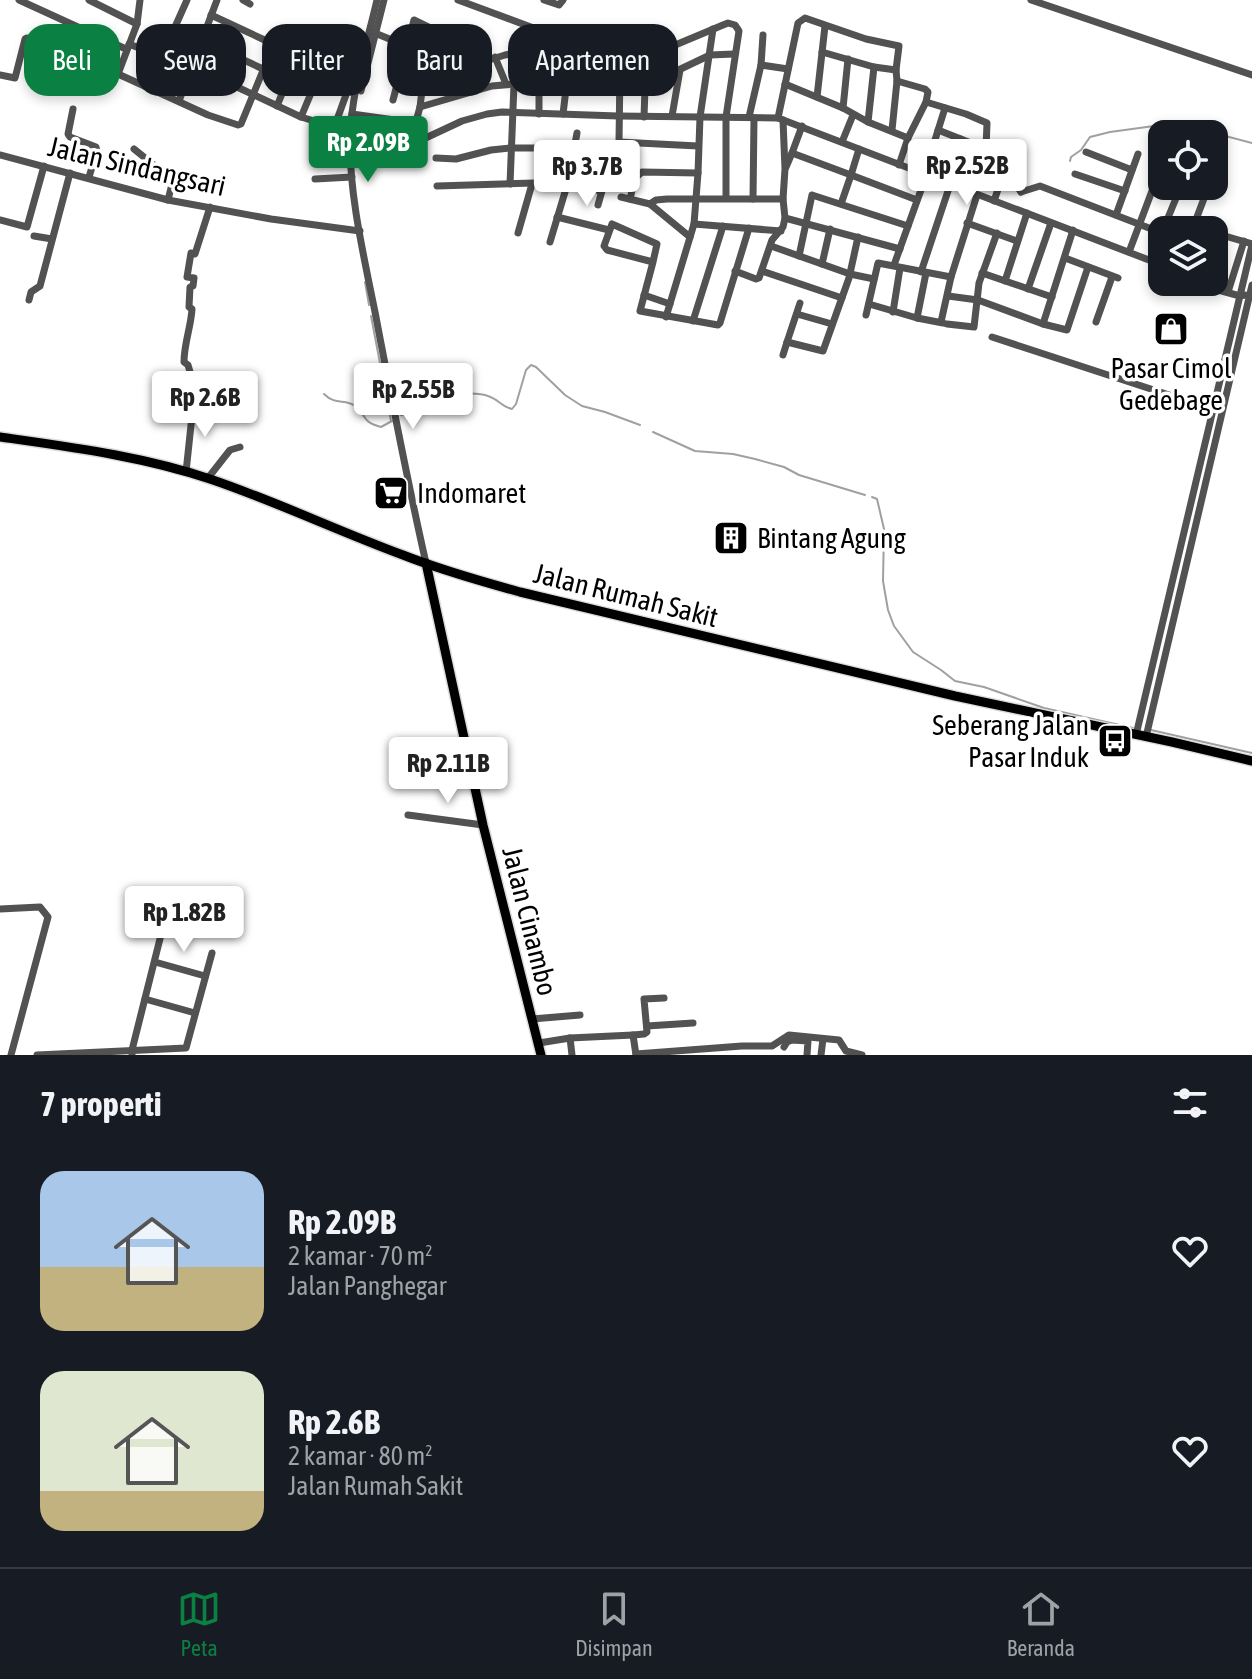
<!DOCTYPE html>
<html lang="id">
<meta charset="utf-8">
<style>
:root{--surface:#171b24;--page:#242831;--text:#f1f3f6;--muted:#9ea1a6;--line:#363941;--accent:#0b8043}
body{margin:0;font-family:"Asap Condensed",sans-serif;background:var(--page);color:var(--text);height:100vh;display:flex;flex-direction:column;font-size:30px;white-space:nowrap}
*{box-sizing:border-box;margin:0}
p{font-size:26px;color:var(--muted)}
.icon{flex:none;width:44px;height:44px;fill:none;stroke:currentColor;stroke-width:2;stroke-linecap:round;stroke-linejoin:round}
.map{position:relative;height:1055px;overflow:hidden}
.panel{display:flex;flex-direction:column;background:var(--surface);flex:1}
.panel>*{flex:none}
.banner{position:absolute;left:24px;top:24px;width:800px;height:72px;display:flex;gap:16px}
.buttons{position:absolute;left:1148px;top:120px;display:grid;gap:16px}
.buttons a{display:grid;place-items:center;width:80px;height:80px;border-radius:16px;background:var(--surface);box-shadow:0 4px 12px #0003;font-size:40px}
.price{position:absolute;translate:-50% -68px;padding:0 18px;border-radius:8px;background:#fff;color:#222;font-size:26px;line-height:52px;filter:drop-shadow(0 2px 4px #0008)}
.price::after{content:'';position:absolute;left:50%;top:48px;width:24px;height:18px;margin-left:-12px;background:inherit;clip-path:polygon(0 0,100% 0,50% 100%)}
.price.on{background:var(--accent);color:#fff}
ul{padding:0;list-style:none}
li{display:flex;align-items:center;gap:24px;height:200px;padding:0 40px}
li span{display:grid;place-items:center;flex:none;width:224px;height:160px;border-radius:24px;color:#555}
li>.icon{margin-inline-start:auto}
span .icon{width:96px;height:96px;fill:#fffc;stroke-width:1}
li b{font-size:34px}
h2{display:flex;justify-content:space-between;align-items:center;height:96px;padding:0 40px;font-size:34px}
.chip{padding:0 28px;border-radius:24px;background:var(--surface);box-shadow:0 4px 12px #0003;font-size:28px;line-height:72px}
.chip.on{background:var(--accent);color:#fff}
.tab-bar{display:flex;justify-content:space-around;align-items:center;height:112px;border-top:2px solid var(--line);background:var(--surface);font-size:22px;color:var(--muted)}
.tab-bar a{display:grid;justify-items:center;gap:4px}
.tab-bar .on{color:var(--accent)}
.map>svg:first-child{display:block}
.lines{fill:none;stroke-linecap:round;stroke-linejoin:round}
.stream{stroke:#a0a0a0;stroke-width:2}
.major-casing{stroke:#dbdbdb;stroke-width:12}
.minor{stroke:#525252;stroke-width:7}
.major{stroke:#000;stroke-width:9}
.labels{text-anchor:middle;stroke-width:7;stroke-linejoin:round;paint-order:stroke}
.street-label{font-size:28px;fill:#000;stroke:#fff}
.poi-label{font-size:28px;fill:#000;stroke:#fff;text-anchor:start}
</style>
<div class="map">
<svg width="1252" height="1055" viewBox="0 0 1252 1055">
<rect width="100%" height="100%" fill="#fff"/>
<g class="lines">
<g class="stream">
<polyline points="1070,161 1071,157 1081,150 1090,137 1110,132 1176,123 1252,143"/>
<polyline points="365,282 369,305"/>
<polyline points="371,316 391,421"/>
<path d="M324,394C336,406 345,398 355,406C368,416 360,421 381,427L392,421"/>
<path d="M401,415L449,402L461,393C469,394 480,393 488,396C498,399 502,407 512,409L516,404L526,370L531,365L536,367L565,395L582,406L605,412L640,425"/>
<polyline points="653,432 695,451 733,454 755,459 784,467 799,475 865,495"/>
<polyline points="872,497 877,499 884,529 883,581 888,610 894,626 913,652 941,670 955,681 984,687 1044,708 1133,728"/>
<polyline points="1151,730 1252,753"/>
</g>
<g class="major-casing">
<g id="major">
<path d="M0,437C70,447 142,456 210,479C275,501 338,531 403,555C441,570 480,581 520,592L955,696L1172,742L1252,761"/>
<polyline points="426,563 483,825 541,1055"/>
</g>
</g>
<g class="minor">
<polyline points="19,0 126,49"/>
<polyline points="89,0 137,24"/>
<polyline points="243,0 250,4"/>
<path d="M377,0C367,43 351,94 350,138C349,194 364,257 375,312C391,396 407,480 426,563"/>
<polyline points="458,0 555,36"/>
<polyline points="544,0 559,5 563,0"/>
<polyline points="1031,0 1252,75"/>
<polyline points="211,15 269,42"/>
<polyline points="370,31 421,52 431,50 455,40 476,35"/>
<polyline points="201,40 263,69"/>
<polyline points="129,44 237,87 301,117 350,132"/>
<polyline points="822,52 874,67 896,70"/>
<polyline points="162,56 187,0"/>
<polyline points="495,57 506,84"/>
<polyline points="523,58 546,67 567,78 569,83"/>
<polyline points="761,65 763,35"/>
<polyline points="620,68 619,142 698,146"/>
<polyline points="118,74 137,24 140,0"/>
<polyline points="0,75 15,78 25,39 27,38 33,40 33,47 46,49 114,76 118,74 208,115 238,125 241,124 269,56"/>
<polyline points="897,81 925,89 928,92 926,102 908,138 899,165"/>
<polyline points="569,83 575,87 723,25 728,23 735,25 739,31 726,117 726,198"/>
<polyline points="785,84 843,108 868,122 908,138"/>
<polyline points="645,86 710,55 734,54"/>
<polyline points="575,87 583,90 619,90"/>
<polyline points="361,91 384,0"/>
<polyline points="817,97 825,26"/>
<polyline points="393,100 414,20 455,40"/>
<polyline points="179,101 217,0"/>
<path d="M926,102L966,114L987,123L986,149C1008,163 1007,174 1021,192"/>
<polyline points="277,106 299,52"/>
<polyline points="420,107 492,86 514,84"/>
<polyline points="843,108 848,59"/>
<polyline points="73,109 68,134 70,137 96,147 97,151 89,177"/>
<polyline points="352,114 416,123"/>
<polyline points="539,114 539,87 546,67"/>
<polyline points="563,114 566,89 569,83"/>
<polyline points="672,116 680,70"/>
<polyline points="301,117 317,79"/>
<polyline points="644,117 646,59"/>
<polyline points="749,117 761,65 788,69"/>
<polyline points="778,118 798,23 805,18 866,39 899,46 896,70 897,81 892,130"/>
<polyline points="783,120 785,169 783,199 785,218 900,249"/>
<polyline points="868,122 874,67"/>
<polyline points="334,128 347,92 356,91"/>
<polyline points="938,130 986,149 970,191"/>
<polyline points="350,140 402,149 462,121 487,114 502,112 618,116 778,118 1162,265"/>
<polyline points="842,142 853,115"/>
<polyline points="409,147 420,107 423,82 425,80 505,55 511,54 523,58 514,84 510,184"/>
<polyline points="134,149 170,178 172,184 168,200"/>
<polyline points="1086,152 1132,170"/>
<polyline points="792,153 802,126"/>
<polyline points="0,155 168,200 271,219 360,231"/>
<polyline points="436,158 456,159 491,150 511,148 575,148"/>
<polyline points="786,167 792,153 851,175 859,149"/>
<polyline points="1075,174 1125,191"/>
<polyline points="924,175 945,108"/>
<polyline points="315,179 352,177"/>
<polyline points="947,184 961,139"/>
<polyline points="437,186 568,182 601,191"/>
<polyline points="1021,192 1040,186 1162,233"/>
<polyline points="621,197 650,204 690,237"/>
<polyline points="630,199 635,178 642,172 698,173"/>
<polyline points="753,199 754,118"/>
<polyline points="994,201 1006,166"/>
<polyline points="650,204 656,200 667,199 783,199"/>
<polyline points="841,204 851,175 917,200"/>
<polyline points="598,205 611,159"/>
<polyline points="1116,215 1138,154"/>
<polyline points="557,217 609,230"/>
<polyline points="0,220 27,227 44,166"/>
<polyline points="967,223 1017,241"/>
<polyline points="694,224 781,231"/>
<polyline points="1163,230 1181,186"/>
<polyline points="1192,230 1208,188"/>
<polyline points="518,233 532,184"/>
<polyline points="34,236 52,239"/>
<polyline points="550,242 568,182 577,133"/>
<polyline points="771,246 850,274 874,279"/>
<polyline points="1129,252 1161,167"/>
<polyline points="799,256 812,195 908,226"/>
<polyline points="1065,258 1118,278"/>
<polyline points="653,262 657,244 612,224 604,246 607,250 653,262 640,311 718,325 720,323 749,228"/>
<polyline points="822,264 830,229"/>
<polyline points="894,265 926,176"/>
<polyline points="735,271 756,279 759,278 772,240 783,227 785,218"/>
<polyline points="762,271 842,298"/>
<polyline points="921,272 950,185"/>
<polyline points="982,273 1052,297"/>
<polyline points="1214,274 1225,236 1252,244"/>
<polyline points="1005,281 1027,213"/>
<polyline points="1189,282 1240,296 1245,295"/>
<polyline points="1028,289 1051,223"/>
<polyline points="1228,292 1244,241"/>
<polyline points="644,295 670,304"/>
<polyline points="948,296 978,300 1043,324 1067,330 1088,267"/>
<polyline points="29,300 31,292 40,286 70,173"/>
<polyline points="800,303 787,342 823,351 849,278 858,237"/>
<polyline points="869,304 917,318 943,323"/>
<polyline points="893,312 900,268"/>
<polyline points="797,314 832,324"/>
<polyline points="866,315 878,263 951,277"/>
<polyline points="666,317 694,224 698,173 700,117 713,29"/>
<polyline points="917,318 926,273"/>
<polyline points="693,321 723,226"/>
<polyline points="941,322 951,277 977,195"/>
<polyline points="1096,322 1112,277"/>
<polyline points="947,324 974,327 979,283 997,233"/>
<polyline points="1043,324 1073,230"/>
<polyline points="992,337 1215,410"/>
<polyline points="783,355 787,342"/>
<path d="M186,472L194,397L193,382L188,365L184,362C184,343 191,327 192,309L189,307L190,287L193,286L194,278L187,277L191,253L195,254L210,207"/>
<polyline points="208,478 230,450 240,447"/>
<polyline points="1136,735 1252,245"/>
<polyline points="1146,737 1252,285"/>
<polyline points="408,815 483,825"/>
<polyline points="0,909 40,907 48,917 11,1055"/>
<polyline points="155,962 205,976"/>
<polyline points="145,999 195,1013"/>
<polyline points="532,1019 580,1015"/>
<polyline points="647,1026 693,1023"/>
<polyline points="633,1035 644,1034 647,1032 644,999 664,998"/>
<polyline points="570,1038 572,1055"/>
<polyline points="539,1043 570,1038 633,1035 636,1055"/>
<polyline points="784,1047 787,1042 792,1040 808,1041 807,1055"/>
<polyline points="636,1054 742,1046 772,1046 789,1035 839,1040 846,1051 862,1055"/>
<polyline points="37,1055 186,1048 212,953"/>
<polyline points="132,1055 132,1050 171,895"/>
<polyline points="821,1055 823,1039"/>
</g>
<use href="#major" class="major"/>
</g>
<defs>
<g id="shop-square" transform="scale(1.8)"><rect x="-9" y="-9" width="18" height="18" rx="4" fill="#000" stroke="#fff"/><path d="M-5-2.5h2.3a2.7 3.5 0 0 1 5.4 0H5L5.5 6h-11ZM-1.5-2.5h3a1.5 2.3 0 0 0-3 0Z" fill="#fff"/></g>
<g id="supermarket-square" transform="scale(1.8)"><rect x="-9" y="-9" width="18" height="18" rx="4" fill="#000" stroke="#fff"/><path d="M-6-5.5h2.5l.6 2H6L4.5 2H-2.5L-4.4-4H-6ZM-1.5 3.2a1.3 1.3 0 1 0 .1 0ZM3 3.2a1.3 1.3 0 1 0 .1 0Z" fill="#fff"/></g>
<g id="building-square" transform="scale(1.8)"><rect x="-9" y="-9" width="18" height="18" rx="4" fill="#000" stroke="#fff"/><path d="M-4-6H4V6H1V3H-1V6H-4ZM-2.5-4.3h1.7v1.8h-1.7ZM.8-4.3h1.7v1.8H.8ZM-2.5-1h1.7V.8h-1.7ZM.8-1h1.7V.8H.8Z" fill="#fff"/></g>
<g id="bus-square" transform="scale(1.8)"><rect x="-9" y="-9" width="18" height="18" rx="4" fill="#000" stroke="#fff"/><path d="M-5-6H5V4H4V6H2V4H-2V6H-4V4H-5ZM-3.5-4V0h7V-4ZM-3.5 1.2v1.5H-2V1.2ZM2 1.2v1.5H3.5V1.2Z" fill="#fff"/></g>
</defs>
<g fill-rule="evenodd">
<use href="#shop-square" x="1171" y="329"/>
<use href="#supermarket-square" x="391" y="493"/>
<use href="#building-square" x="731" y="538"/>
<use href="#bus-square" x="1115" y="741"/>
</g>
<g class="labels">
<g class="street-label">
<text transform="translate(137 166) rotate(13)" y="10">Jalan Sindangsari</text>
<text transform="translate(626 595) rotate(14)" y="10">Jalan Rumah Sakit</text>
<text transform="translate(530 921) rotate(76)" y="10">Jalan Cinambo</text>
</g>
<g class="poi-label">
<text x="1171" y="378" text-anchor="middle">Pasar Cimol<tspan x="1171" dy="32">Gedebage</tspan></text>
<text x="417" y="503">Indomaret</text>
<text x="757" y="548">Bintang Agung</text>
<text x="1089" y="735" text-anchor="end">Seberang Jalan<tspan x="1089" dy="32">Pasar Induk</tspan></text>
</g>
</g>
</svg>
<div class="buttons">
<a><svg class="icon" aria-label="locate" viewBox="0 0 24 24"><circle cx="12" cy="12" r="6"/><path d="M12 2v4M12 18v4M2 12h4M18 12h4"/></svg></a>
<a><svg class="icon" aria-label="layers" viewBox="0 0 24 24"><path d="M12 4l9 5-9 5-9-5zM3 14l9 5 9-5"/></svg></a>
</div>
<b class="price on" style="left:368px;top:184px">Rp 2.09B</b>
<b class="price" style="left:967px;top:207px">Rp 2.52B</b>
<b class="price" style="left:587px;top:208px">Rp 3.7B</b>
<b class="price" style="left:413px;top:431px">Rp 2.55B</b>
<b class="price" style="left:205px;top:439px">Rp 2.6B</b>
<b class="price" style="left:448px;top:805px">Rp 2.11B</b>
<b class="price" style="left:184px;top:954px">Rp 1.82B</b>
<div class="banner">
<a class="chip on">Beli</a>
<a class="chip">Sewa</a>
<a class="chip">Filter</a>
<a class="chip">Baru</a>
<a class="chip">Apartemen</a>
</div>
</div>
<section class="panel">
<h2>7 properti<svg class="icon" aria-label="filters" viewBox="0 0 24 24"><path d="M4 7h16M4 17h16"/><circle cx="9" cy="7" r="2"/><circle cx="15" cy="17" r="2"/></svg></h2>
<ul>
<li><span style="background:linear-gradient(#a9c7e8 60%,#c2b280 0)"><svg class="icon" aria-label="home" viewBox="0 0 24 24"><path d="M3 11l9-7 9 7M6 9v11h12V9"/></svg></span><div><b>Rp 2.09B</b><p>2 kamar · 70 m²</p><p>Jalan Panghegar</p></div><svg class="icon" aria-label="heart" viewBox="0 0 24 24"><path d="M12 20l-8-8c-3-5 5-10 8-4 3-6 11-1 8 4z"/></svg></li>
<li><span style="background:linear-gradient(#dfe7d0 75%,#c2b280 0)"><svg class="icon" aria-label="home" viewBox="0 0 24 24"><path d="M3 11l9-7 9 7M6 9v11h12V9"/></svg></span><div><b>Rp 2.6B</b><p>2 kamar · 80 m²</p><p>Jalan Rumah Sakit</p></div><svg class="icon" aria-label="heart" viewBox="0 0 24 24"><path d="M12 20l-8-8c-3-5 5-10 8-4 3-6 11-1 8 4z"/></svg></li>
</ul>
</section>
<nav class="tab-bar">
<a class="on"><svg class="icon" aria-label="map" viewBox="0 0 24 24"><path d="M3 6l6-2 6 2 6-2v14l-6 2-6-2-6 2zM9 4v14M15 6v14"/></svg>Peta</a>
<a><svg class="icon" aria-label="saved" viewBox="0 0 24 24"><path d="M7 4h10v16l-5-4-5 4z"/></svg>Disimpan</a>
<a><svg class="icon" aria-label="home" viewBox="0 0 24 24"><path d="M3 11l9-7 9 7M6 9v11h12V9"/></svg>Beranda</a>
</nav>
